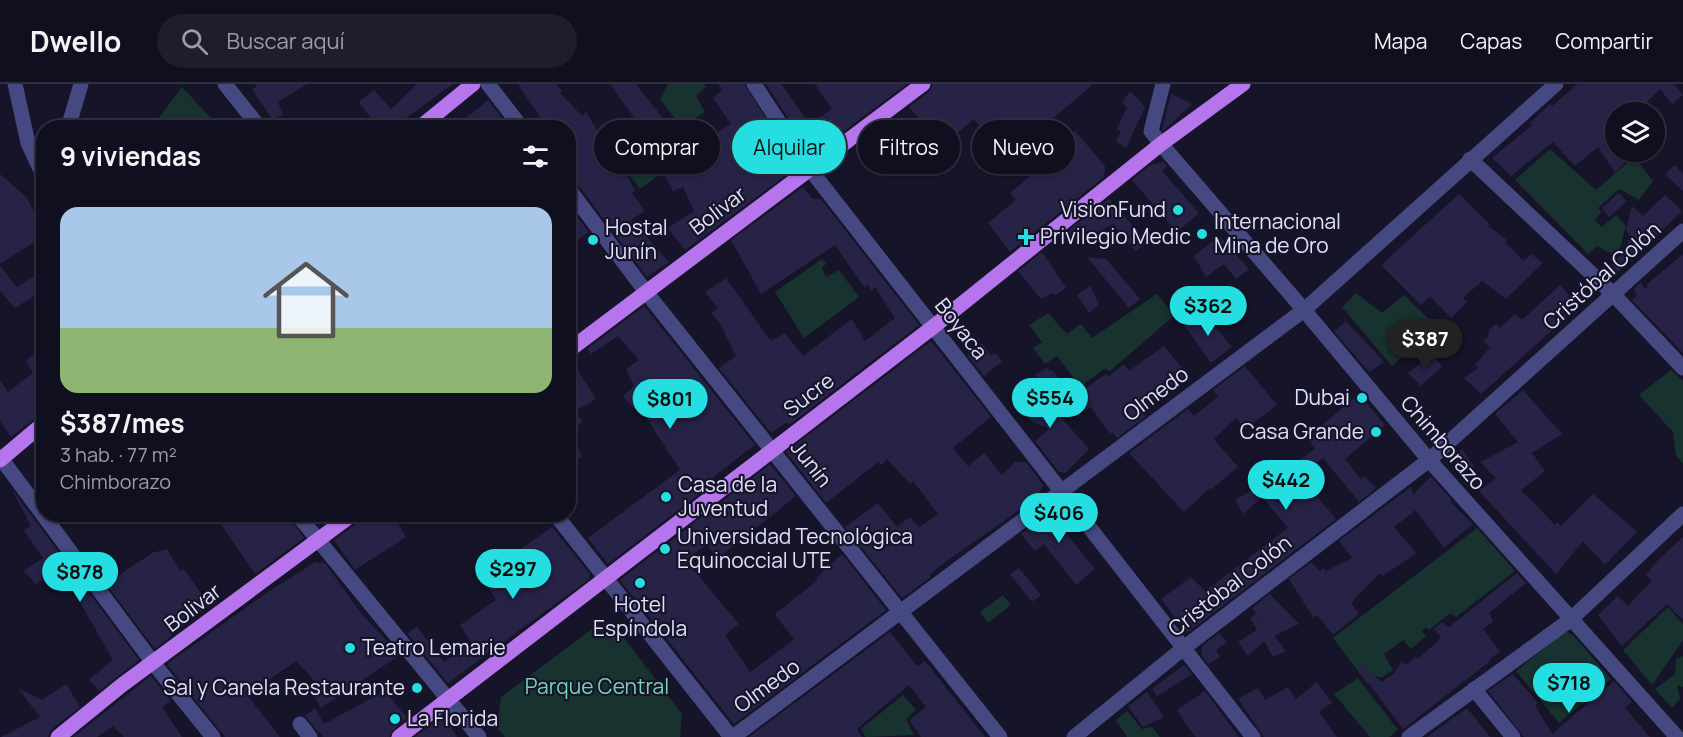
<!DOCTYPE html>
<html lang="es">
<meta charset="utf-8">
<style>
:root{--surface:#100f1f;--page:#1e1d2c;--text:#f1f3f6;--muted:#9c9ca4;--line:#302f3d;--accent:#25dee2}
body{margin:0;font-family:Manrope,sans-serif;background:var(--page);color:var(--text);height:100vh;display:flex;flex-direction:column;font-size:22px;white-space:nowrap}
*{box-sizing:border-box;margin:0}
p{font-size:20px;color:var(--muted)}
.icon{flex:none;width:33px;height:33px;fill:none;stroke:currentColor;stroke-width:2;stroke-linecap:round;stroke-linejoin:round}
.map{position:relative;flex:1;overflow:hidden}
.drawer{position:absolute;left:36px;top:36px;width:540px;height:402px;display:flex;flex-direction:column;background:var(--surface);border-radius:24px;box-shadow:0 2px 4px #0004,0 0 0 2px var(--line)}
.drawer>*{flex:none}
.top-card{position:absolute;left:594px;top:36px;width:570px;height:54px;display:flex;gap:12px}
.controls{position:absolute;left:1605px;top:18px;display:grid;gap:12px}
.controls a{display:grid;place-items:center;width:60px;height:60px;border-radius:50%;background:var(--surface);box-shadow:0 2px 4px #0004,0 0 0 2px var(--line);font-size:30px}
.price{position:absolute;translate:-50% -51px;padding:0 14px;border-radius:21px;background:var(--accent);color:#111;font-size:20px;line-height:39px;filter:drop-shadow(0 2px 3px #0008)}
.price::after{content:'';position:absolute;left:50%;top:36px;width:18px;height:14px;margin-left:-9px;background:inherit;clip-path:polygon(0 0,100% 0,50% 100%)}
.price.current{background:#222;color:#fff}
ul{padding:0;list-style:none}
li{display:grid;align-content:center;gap:12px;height:318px;padding:0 24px}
li span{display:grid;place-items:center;height:186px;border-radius:18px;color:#555}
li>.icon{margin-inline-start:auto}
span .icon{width:108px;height:108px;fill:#fffc;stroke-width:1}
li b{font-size:26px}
h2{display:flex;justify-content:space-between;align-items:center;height:72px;padding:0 24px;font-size:26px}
.pill{padding:0 21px;border-radius:27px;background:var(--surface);box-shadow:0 2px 4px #0004,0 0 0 2px var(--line);font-size:21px;line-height:54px}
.pill.current{background:var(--accent);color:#111}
header{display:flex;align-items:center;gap:36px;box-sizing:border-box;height:84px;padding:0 30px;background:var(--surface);border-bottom:2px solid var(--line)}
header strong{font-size:28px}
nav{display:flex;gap:33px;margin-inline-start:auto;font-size:21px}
.search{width:420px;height:54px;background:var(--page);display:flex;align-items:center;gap:15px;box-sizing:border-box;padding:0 21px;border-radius:33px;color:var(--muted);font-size:22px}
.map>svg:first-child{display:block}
.green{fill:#18322f}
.building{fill:#272347}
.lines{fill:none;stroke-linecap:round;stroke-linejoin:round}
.minor{stroke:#464881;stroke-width:15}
.major{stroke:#b775ed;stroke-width:15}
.poi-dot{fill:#25dee2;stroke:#161429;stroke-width:2}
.labels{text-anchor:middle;stroke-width:4.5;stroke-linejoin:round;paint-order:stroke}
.poi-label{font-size:21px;fill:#e1e0fb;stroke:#161429;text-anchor:start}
.street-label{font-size:21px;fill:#e1e0fb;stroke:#161429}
.park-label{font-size:21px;fill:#74d3b4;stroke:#161429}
</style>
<header>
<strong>Dwello</strong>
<div class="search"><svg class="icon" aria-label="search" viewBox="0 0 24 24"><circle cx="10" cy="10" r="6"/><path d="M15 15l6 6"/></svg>Buscar aquí</div>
<nav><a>Mapa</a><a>Capas</a><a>Compartir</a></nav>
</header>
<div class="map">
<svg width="1683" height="653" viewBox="0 0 1683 653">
<rect width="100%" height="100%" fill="#161429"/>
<g class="green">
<polygon points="668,0 704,0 706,3 696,12 705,28 687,39 677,37 660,15"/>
<polygon points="182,3 219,43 152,43"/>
<polygon points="635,45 646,59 647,65 627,76 609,59"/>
<polygon points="1550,65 1596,106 1634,73 1653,97 1639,116 1619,105 1598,124 1602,127 1595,136 1602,143 1616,131 1626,142 1620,164 1614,171 1597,162 1588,170 1515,96"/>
<polygon points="655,83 661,90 640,105 630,92"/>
<polygon points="822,175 826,180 822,184 826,193 839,186 859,213 804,254 775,208"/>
<polygon points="1356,209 1382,229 1404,211 1436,242 1392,282 1342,223"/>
<polygon points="1157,210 1175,231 1110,287 1104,285 1080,303 1057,272 1045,280 1033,264 1042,258 1029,241 1048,229 1067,250 1081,240 1092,254"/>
<polygon points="1671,286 1683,297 1683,380 1676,371 1673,348 1639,311"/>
<polygon points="1477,444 1515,487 1456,533 1450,529 1429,546 1426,543 1422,547 1426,552 1411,565 1403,556 1384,570 1393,586 1381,594 1377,592 1367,599 1333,554"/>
<polygon points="1003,511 1011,521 988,539 980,528"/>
<polygon points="1668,523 1683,540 1683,556 1652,601 1623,566"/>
<polygon points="592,545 621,550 682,630 680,653 505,653 497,644 501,613"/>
<polygon points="1566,547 1574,552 1611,595 1559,639 1516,587"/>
<polygon points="1683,572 1683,603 1677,601 1680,615 1672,624 1655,605 1675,590 1676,575"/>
<polygon points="1358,594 1398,646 1389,653 1370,653 1334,610"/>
<polygon points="903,611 916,626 906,635 914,651 866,653 861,645"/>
<polygon points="1127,627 1142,645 1152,643 1160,653 1127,653 1116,636"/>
</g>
<g class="building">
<polygon points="256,0 307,0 278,18 283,31 272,35 252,5 256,3"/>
<polygon points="417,0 453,0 403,36 401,44 378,44 359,18 374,6 391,25"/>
<polygon points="518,0 556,0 562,7 560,9 582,32 586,28 619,81 649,67 638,39 610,0 636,0 674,48 692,39 703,57 731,40 713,14 722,6 718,0 744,0 797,83 685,166 668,144 694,127 683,103 673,107 659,80 627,92 635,107 632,109 645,127 631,136 669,178 647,193 576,98 568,94 568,44 547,44"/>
<polygon points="766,0 781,0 810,40 832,25 815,0 907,0 812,71"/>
<polygon points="933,0 1093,0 1041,45 1038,41 1031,47 1026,42 1000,62 983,40 980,42 974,35 943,61 909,23 929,8"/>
<polygon points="1578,0 1674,0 1683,11 1672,20 1660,5 1637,28 1616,28 1616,68 1636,68 1616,87 1616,90 1598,63 1575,82 1553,58 1511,92 1492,74 1532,41 1530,39 1550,20 1552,22"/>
<polygon points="1130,7 1145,23 1126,64 1116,57 1121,47 1117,45 1127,24 1122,18"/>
<polygon points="1171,10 1192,20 1163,47 1162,45"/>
<polygon points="488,16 509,44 454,44"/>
<polygon points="1075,47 1105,82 1104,93 1010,168 988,139 1016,116 1010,109 1040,84 1035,79"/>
<polygon points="1164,78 1167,82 1162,87 1199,129 1177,148 1132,96 1150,81"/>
<polygon points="1675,81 1683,90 1683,107 1665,90"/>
<polygon points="0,90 27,114 44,148 44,152 0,180"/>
<polygon points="803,103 813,115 821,115 919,241 789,341 787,338 771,349 719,284 736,272 720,239 711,229 718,224 705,208 726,194 771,257 785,249 803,272 852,235 865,257 895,234 875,203 871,207 868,200 865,204 835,161 761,210 731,156"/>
<polygon points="1618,109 1627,117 1609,133 1602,124"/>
<polygon points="1459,110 1490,140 1488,142 1507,156 1505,158 1523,177 1531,170 1543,179 1506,215 1482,197 1463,214 1467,218 1451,234 1430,212 1421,221 1381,181"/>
<polygon points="1665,111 1682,127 1618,188 1611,181 1630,161 1627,157 1632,153 1626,147 1632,122 1643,132"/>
<polygon points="1109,115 1147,158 1136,167 1113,140 1077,160 1071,153 1067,155 1063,151"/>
<polygon points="568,121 589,148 568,163"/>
<polygon points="1219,152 1249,185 1236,195 1224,180 1206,193 1194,172"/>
<polygon points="1042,168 1066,204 1056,211 1053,209 1041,215 1018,187"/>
<polygon points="1683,170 1683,269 1632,216 1637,212 1634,205 1641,198 1644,204 1648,204 1646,202 1651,197"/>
<polygon points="1087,173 1106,175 1140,215 1129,224"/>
<polygon points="0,182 17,203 33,193 43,206 15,224 0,207"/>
<polygon points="1560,201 1570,213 1558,223 1567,233 1481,310 1464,294 1478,284 1475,281 1490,263 1483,256 1488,253 1489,246 1496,240 1500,244 1515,230 1522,236"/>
<polygon points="1090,202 1099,220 1089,229 1077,211"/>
<polygon points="644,222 755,361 713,393 716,397 608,480 588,454 680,386 639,322 634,325 623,312 634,302 626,285 639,276 618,252 591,270 587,265"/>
<polygon points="1202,227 1232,263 1211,279 1185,242"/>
<polygon points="1346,237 1384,278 1369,288 1334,247"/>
<polygon points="931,257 991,333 953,364 968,382 984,369 1002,391 1015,378 1026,378 1043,401 1038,413 941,481 930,491 931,493 902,514 845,443 878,419 897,443 910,433 919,443 938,430 913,397 910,400 887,375 881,381 878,378 826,419 786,368"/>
<polygon points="982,259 991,272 995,269 1002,277 984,292 967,271"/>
<polygon points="44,261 44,327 11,353 0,337 0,296 8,308 33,289 26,277"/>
<polygon points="1164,262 1189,293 1140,326 1146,332 1117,354 1112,348 1110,350 1091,323 1084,327 1035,291 1046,284 1054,288 1072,313 1106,290 1109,292 1124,280 1129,287"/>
<polygon points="1432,270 1442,282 1421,302 1408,289"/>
<polygon points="571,276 596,315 575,327 583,338 569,348 582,372 568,381 568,277"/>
<polygon points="1245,282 1277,321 1245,345 1236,334 1214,355 1238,383 1212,405 1210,404 1184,428 1129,369 1188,325 1194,332 1218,313 1213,306"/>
<polygon points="1028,296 1089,365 1065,389 1059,388 1035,357 1049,345 1031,337 1012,314 1013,307"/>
<polygon points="1523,306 1562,350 1532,369 1545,387 1521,406 1555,441 1557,438 1561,442 1593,410 1637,448 1605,481 1583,457 1556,490 1479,407 1496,394 1480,378 1518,358 1495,330"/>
<polygon points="1359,310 1385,341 1345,375 1361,395 1365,392 1376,404 1359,418 1323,374 1300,392 1336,435 1187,549 1161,515 1191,493 1205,507 1288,444 1262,413 1243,430 1235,416 1257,403 1252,397 1261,388 1263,390 1275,381 1283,390 1315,364 1307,354"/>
<polygon points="1462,365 1474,382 1464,389 1451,373"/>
<polygon points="770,380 796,412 717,475 707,460 685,476 739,540 725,551 750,588 794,556 775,530 818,496 816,494 842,470 886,526 734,640 620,496"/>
<polygon points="1431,393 1452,416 1450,418 1473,440 1444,464 1416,426 1394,443 1416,469 1383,492 1380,489 1351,519 1359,530 1333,551 1317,531 1313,533 1289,495 1311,478 1320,487 1323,484 1326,487 1352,474 1339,457 1411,403 1413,410"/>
<polygon points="11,404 139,576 99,607 89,596 113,576 64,490 55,495 51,489 36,500 24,487 43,474 24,446 31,442"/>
<polygon points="1059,421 1073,438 1063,446 1095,485 1076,501 1044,460 1035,467 1021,450"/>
<polygon points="214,430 287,430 304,454 255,490"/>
<polygon points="363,430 392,430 406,453 355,486 334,456 359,438"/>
<polygon points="552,443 590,490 588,496 448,599 407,549 417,543 444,578 471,558 460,541 496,516 485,498 489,496 486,489"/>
<polygon points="1683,453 1683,536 1667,520 1622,562 1598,531 1618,512 1628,522 1652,497 1646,491 1658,476"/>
<polygon points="167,465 180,487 184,485 209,521 155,565 106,500 152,469"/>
<polygon points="315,478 325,479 360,528 400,571 321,624 315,613 324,607 296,577 247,611 280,653 225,653 167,580 268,508"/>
<polygon points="1019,484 1041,511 1032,518 1010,490"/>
<polygon points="1517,489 1526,499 1489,529 1493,538 1483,545 1500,567 1489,576 1490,577 1403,645 1357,584 1360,581 1382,598 1394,589 1402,578 1407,581 1416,572 1418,575 1441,554 1434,545 1442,538 1449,543"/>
<polygon points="1270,510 1299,540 1274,552 1286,567 1273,573 1264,557 1248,572 1238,558 1257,546 1250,534 1256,530 1265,541 1252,524"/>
<polygon points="890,548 917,582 925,577 985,653 921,653 909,636 926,623 909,601 857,645 862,653 749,653"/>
<polygon points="1219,549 1227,558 1216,566 1220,573 1208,580 1201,571 1203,561"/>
<polygon points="1184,581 1192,590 1157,612 1152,605"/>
<polygon points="1513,590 1538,619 1535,621 1552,650 1614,597 1632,618 1625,624 1650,653 1524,653 1488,607"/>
<polygon points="151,592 171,617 162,623 182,653 124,653 113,642 97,653 73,653"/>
<polygon points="1317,598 1332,619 1319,628 1337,653 1264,653 1238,615 1258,604 1265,616 1288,603 1296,615"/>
<polygon points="66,600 80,623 52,645 48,653 1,653 40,633 18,604 42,616"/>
<polygon points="385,607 407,634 393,646 389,653 323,653 305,632 315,624 324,640"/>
<polygon points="1205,607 1239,653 1196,653 1186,641 1177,626"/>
<polygon points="1147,608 1164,633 1143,643 1128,622"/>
<polygon points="1467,624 1490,653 1427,653"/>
<polygon points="443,631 457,653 415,653"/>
</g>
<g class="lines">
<g class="minor">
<polyline points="15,0 28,59 44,93"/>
<polyline points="225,0 260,44"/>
<polyline points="488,0 522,44"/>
<polyline points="754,0 809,84 1253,653"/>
<polyline points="1163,0 1151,47 1161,60 1304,226 1429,376 1677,653"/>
<polyline points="68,44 81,0"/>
<polyline points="1470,75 1612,209 1683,284"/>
<polyline points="568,104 646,208 1000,653"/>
<polyline points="0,373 154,580 213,653"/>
<polyline points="297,430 479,653"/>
<polyline points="555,430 731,653"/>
<polyline points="1474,605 1513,653"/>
<polyline points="300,640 310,653"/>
<polyline points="733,653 1304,226 1556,0"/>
<polyline points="1074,653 1185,563 1429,376 1683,147"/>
<polyline points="1409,653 1570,536 1683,430"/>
</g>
<g class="major">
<polyline points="419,44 473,0"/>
<polyline points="568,267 923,0"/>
<polyline points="0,376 44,339"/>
<polyline points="58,653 122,601 353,430"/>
<polyline points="399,653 933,243 1161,60 1243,0"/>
</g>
</g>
<g class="poi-dot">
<circle cx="1178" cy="126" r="6"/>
<circle cx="1202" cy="150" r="6"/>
<path d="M1023 144h6v6h6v6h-6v6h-6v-6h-6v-6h6z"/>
<circle cx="593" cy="156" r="6"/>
<circle cx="1362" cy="314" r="6"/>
<circle cx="1376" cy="348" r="6"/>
<circle cx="666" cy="413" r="6"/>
<circle cx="665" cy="465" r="6"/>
<circle cx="640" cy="499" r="6"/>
<circle cx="350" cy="564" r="6"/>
<circle cx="417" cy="604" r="6"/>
<circle cx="395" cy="635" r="6"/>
</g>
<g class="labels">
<g class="poi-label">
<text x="1166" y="133" text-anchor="end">VisionFund</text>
<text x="1214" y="145">Internacional<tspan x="1214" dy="24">Mina de Oro</tspan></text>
<text x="605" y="151">Hostal<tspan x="605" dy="24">Junín</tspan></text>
<text x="1040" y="160">Privilegio Medic</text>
<text x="1350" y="321" text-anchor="end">Dubai</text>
<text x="1364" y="355" text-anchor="end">Casa Grande</text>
<text x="678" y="408">Casa de la<tspan x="678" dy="24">Juventud</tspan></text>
<text x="677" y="460">Universidad Tecnológica<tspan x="677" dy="24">Equinoccial UTE</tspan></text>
<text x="640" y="528" text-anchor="middle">Hotel<tspan x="640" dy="24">Espíndola</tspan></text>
<text x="362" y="571">Teatro Lemarie</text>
<text x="405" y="611" text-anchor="end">Sal y Canela Restaurante</text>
<text x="407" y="642">La Florida</text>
</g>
<g class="street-label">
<text transform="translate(718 127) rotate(-37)" y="7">Bolivar</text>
<text transform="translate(1602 192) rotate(-42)" y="7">Cristóbal Colón</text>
<text transform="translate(961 245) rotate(52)" y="7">Boyaca</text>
<text transform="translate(1156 310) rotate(-37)" y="7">Olmedo</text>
<text transform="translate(809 311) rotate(-37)" y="7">Sucre</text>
<text transform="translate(1443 359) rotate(49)" y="7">Chimborazo</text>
<text transform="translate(811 380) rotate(52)" y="7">Junín</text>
<text transform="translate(1230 502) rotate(-38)" y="7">Cristóbal Colón</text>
<text transform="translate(193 524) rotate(-37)" y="7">Bolivar</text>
<text transform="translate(767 602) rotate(-36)" y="7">Olmedo</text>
</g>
<g class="park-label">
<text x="597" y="610">Parque Central</text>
</g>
</g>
</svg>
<div class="controls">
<a><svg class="icon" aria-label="layers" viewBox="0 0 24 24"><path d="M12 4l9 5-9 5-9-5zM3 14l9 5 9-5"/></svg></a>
</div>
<b class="price" style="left:1208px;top:253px">$362</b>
<b class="price current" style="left:1425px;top:286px">$387</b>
<b class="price" style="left:1050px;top:345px">$554</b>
<b class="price" style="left:670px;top:346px">$801</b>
<b class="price" style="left:1286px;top:427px">$442</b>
<b class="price" style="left:1059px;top:460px">$406</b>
<b class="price" style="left:513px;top:516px">$297</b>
<b class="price" style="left:80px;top:519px">$878</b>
<b class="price" style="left:1569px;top:630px">$718</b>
<div class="top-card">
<a class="pill">Comprar</a>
<a class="pill current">Alquilar</a>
<a class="pill">Filtros</a>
<a class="pill">Nuevo</a>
</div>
<section class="drawer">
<h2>9 viviendas<svg class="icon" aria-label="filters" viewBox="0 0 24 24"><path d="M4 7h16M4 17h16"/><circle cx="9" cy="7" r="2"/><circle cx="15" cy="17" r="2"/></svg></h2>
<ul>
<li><span style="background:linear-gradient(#a9c7e8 65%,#8fb573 0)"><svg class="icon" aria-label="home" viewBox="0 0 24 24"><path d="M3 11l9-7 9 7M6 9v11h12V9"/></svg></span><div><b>$387/mes</b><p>3 hab. · 77 m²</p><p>Chimborazo</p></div></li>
</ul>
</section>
</div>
